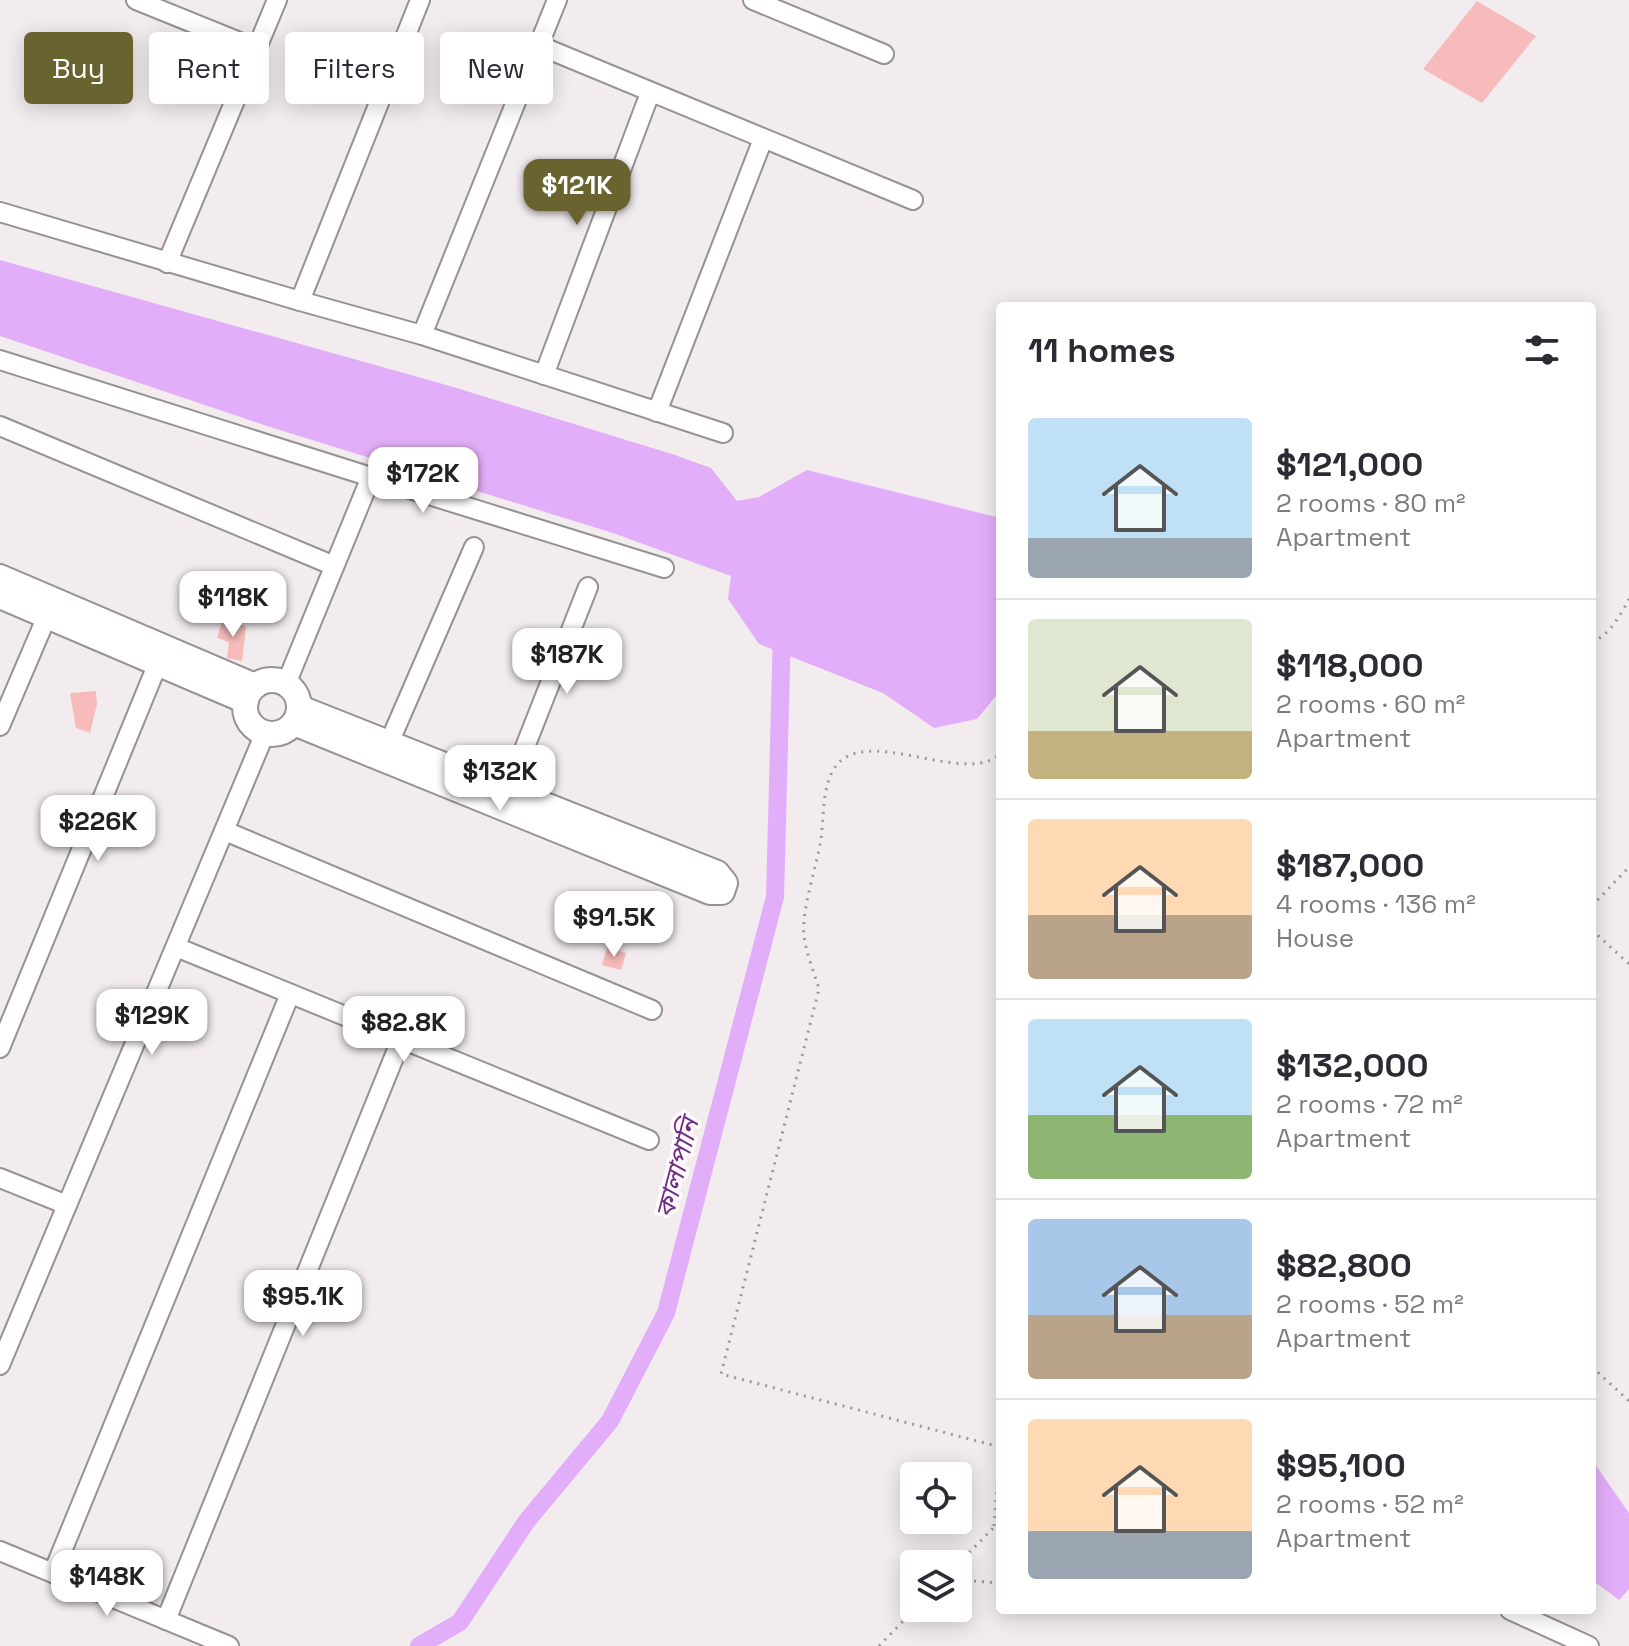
<!DOCTYPE html>
<meta charset="utf-8">
<style>
:root{--surface:#fff;--page:#f7f7f7;--text:#2b2b33;--muted:#7c7c81;--line:#e1e1e2;--accent:#69632f}
body{margin:0;font-family:"Space Grotesk","Noto Sans Bengali",sans-serif;background:var(--page);color:var(--text);height:100vh;display:flex;flex-direction:column;font-size:30px;white-space:nowrap}
*{box-sizing:border-box;margin:0}
p{font-size:26px;color:var(--muted)}
.icon{flex:none;width:44px;height:44px;fill:none;stroke:currentColor;stroke-width:2;stroke-linecap:round;stroke-linejoin:round}
.map{position:relative;flex:1;overflow:hidden}
.side{position:absolute;left:996px;top:302px;width:600px;height:1312px;display:flex;flex-direction:column;background:var(--surface);border-radius:8px;box-shadow:0 4px 20px #0003}
.side>*{flex:none}
.hud{position:absolute;left:24px;top:32px;width:760px;height:72px;display:flex;gap:16px}
.controls{position:absolute;left:900px;top:1462px;display:grid;gap:16px}
.controls a{display:grid;place-items:center;width:72px;height:72px;border-radius:8px;background:var(--surface);box-shadow:0 4px 20px #0003;font-size:40px}
.price{position:absolute;translate:-50% -68px;padding:0 18px;border-radius:16px;background:#fff;color:#222;font-size:26px;line-height:52px;filter:drop-shadow(0 2px 4px #0008)}
.price::after{content:'';position:absolute;left:50%;top:48px;width:24px;height:18px;margin-left:-12px;background:inherit;clip-path:polygon(0 0,100% 0,50% 100%)}
.price.selected{background:var(--accent);color:#fff}
ul{padding:0;list-style:none}
li{display:flex;align-items:center;gap:24px;height:200px;padding:0 32px}
li+li{border-top:2px solid var(--line)}
li span{display:grid;place-items:center;flex:none;width:224px;height:160px;border-radius:8px;color:#555}
li>.icon{margin-inline-start:auto}
span .icon{width:96px;height:96px;fill:#fffc;stroke-width:1}
li b{font-size:34px}
h2{display:flex;justify-content:space-between;align-items:center;height:96px;padding:0 32px;font-size:34px}
.chip{padding:0 28px;border-radius:8px;background:var(--surface);box-shadow:0 4px 20px #0003;font-size:28px;line-height:72px}
.chip.selected{background:var(--accent);color:#fff}
.map>svg:first-child{display:block}
.water{fill:#e3aef9}
.lines{fill:none;stroke-linecap:round;stroke-linejoin:round}
.canal{stroke:#e3aef9;stroke-width:18}
.building{fill:#f8bbbb}
.minor-casing{stroke:#969192;stroke-width:22}
.tertiary-casing{stroke:#969192;stroke-width:28}
.path{stroke:#9c9899;stroke-width:3;stroke-dasharray:2 6;stroke-linecap:butt}
.minor{stroke:#fff;stroke-width:18}
.tertiary{stroke:#fff;stroke-width:24}
.labels{text-anchor:middle;stroke-width:7;stroke-linejoin:round;paint-order:stroke}
.water-label{font-size:26px;font-style:italic;fill:#6d2d84;stroke:#fffafb}
</style>
<div class="map">
<svg width="1629" height="1646" viewBox="0 0 1629 1646">
<rect width="100%" height="100%" fill="#f2ecee"/>
<g class="water">
<polygon points="0,260 450,386 672,454 711,468 737,501 759,497 807,470 1000,518 1000,691 977,719 934,728 883,693 759,644 728,599 731,576 613,533 270,427 0,336"/>
<polygon points="1592,1460 1629,1513 1629,1589 1619,1600 1592,1580"/>
</g>
<g class="lines">
<polyline class="canal" points="419,1646 460,1622 526,1522 610,1421 666,1313 775,897 782,630"/>
</g>
<g class="building">
<polygon points="1477,1 1536,36 1482,103 1423,69"/>
<polygon points="208,579 236,586 228,605 203,595"/>
<polygon points="223,619 246,626 242,661 227,658 229,642 217,638"/>
<polygon points="96,691 97,704 90,733 76,728 70,693"/>
<polygon points="607,948 626,953 621,970 602,965"/>
</g>
<g class="lines">
<g class="minor-casing">
<g id="minor">
<polyline points="136,0 257,49"/>
<polyline points="753,0 884,54"/>
<polyline points="538,45 913,200"/>
<polyline points="0,212 300,301 420,0"/>
<polyline points="167,263 277,0"/>
<polyline points="300,301 422,335 723,433"/>
<polyline points="422,335 557,0"/>
<polyline points="0,360 371,477"/>
<polyline points="544,375 650,93"/>
<polyline points="657,412 763,139"/>
<polyline points="0,426 332,565"/>
<polyline points="286,684 371,477 664,568"/>
<polyline points="0,726 47,616"/>
<polyline points="389,743 474,547"/>
<polyline points="508,790 588,587"/>
<polyline points="225,831 652,1010"/>
<polyline points="176,947 649,1140"/>
<polyline points="0,1048 158,663"/>
<polyline points="0,1178 67,1205"/>
<polyline points="0,1365 265,733"/>
<polyline points="0,1551 229,1646"/>
<polyline points="53,1573 290,994"/>
<polyline points="1510,1610 1589,1646"/>
<polyline points="166,1620 401,1040"/>
</g>
</g>
<g class="tertiary-casing">
<g id="tertiary">
<polyline points="0,577 255,686"/>
<polyline points="0,596 246,701"/>
<circle cx="272" cy="707" r="27"/>
<polyline points="294,723 710,892 722,892 725,883 717,873 300,708"/>
</g>
</g>
<g class="path">
<path d="M1592,642C1609,636 1621,614 1629,599"/>
<polyline points="1592,906 1629,867"/>
<polyline points="1592,930 1629,964"/>
<polyline points="1592,1367 1629,1401"/>
<path d="M994,1526L1000,1447L721,1374L819,989C814,972 806,953 804,936C801,910 817,866 821,839C824,817 822,793 832,772C859,719 963,788 1000,754"/>
<polyline points="958,1564 1000,1521"/>
<polyline points="958,1580 1000,1583"/>
<polyline points="879,1646 916,1608"/>
</g>
<use href="#minor" class="minor"/>
<use href="#tertiary" class="tertiary"/>
</g>
<g class="labels">
<g class="water-label">
<text transform="translate(677 1168) rotate(-75)" y="9">কালাপানি</text>
</g>
</g>
</svg>
<div class="controls">
<a><svg class="icon" aria-label="locate" viewBox="0 0 24 24"><circle cx="12" cy="12" r="6"/><path d="M12 2v4M12 18v4M2 12h4M18 12h4"/></svg></a>
<a><svg class="icon" aria-label="layers" viewBox="0 0 24 24"><path d="M12 4l9 5-9 5-9-5zM3 14l9 5 9-5"/></svg></a>
</div>
<b class="price selected" style="left:577px;top:227px">$121K</b>
<b class="price" style="left:423px;top:515px">$172K</b>
<b class="price" style="left:233px;top:639px">$118K</b>
<b class="price" style="left:567px;top:696px">$187K</b>
<b class="price" style="left:500px;top:813px">$132K</b>
<b class="price" style="left:98px;top:863px">$226K</b>
<b class="price" style="left:614px;top:959px">$91.5K</b>
<b class="price" style="left:152px;top:1057px">$129K</b>
<b class="price" style="left:404px;top:1064px">$82.8K</b>
<b class="price" style="left:303px;top:1338px">$95.1K</b>
<b class="price" style="left:107px;top:1618px">$148K</b>
<div class="hud">
<a class="chip selected">Buy</a>
<a class="chip">Rent</a>
<a class="chip">Filters</a>
<a class="chip">New</a>
</div>
<section class="side">
<h2>11 homes<svg class="icon" aria-label="filters" viewBox="0 0 24 24"><path d="M4 7h16M4 17h16"/><circle cx="9" cy="7" r="2"/><circle cx="15" cy="17" r="2"/></svg></h2>
<ul>
<li><span style="background:linear-gradient(#bfe0f5 75%,#9aa5b1 0)"><svg class="icon" aria-label="home" viewBox="0 0 24 24"><path d="M3 11l9-7 9 7M6 9v11h12V9"/></svg></span><div><b>$121,000</b><p>2 rooms · 80 m²</p><p>Apartment</p></div></li>
<li><span style="background:linear-gradient(#dfe7d0 70%,#c2b280 0)"><svg class="icon" aria-label="home" viewBox="0 0 24 24"><path d="M3 11l9-7 9 7M6 9v11h12V9"/></svg></span><div><b>$118,000</b><p>2 rooms · 60 m²</p><p>Apartment</p></div></li>
<li><span style="background:linear-gradient(#ffd9b3 60%,#b9a48a 0)"><svg class="icon" aria-label="home" viewBox="0 0 24 24"><path d="M3 11l9-7 9 7M6 9v11h12V9"/></svg></span><div><b>$187,000</b><p>4 rooms · 136 m²</p><p>House</p></div></li>
<li><span style="background:linear-gradient(#bfe0f5 60%,#8fb573 0)"><svg class="icon" aria-label="home" viewBox="0 0 24 24"><path d="M3 11l9-7 9 7M6 9v11h12V9"/></svg></span><div><b>$132,000</b><p>2 rooms · 72 m²</p><p>Apartment</p></div></li>
<li><span style="background:linear-gradient(#a9c7e8 60%,#b9a48a 0)"><svg class="icon" aria-label="home" viewBox="0 0 24 24"><path d="M3 11l9-7 9 7M6 9v11h12V9"/></svg></span><div><b>$82,800</b><p>2 rooms · 52 m²</p><p>Apartment</p></div></li>
<li><span style="background:linear-gradient(#ffd9b3 70%,#9aa5b1 0)"><svg class="icon" aria-label="home" viewBox="0 0 24 24"><path d="M3 11l9-7 9 7M6 9v11h12V9"/></svg></span><div><b>$95,100</b><p>2 rooms · 52 m²</p><p>Apartment</p></div></li>
</ul>
</section>
</div>
